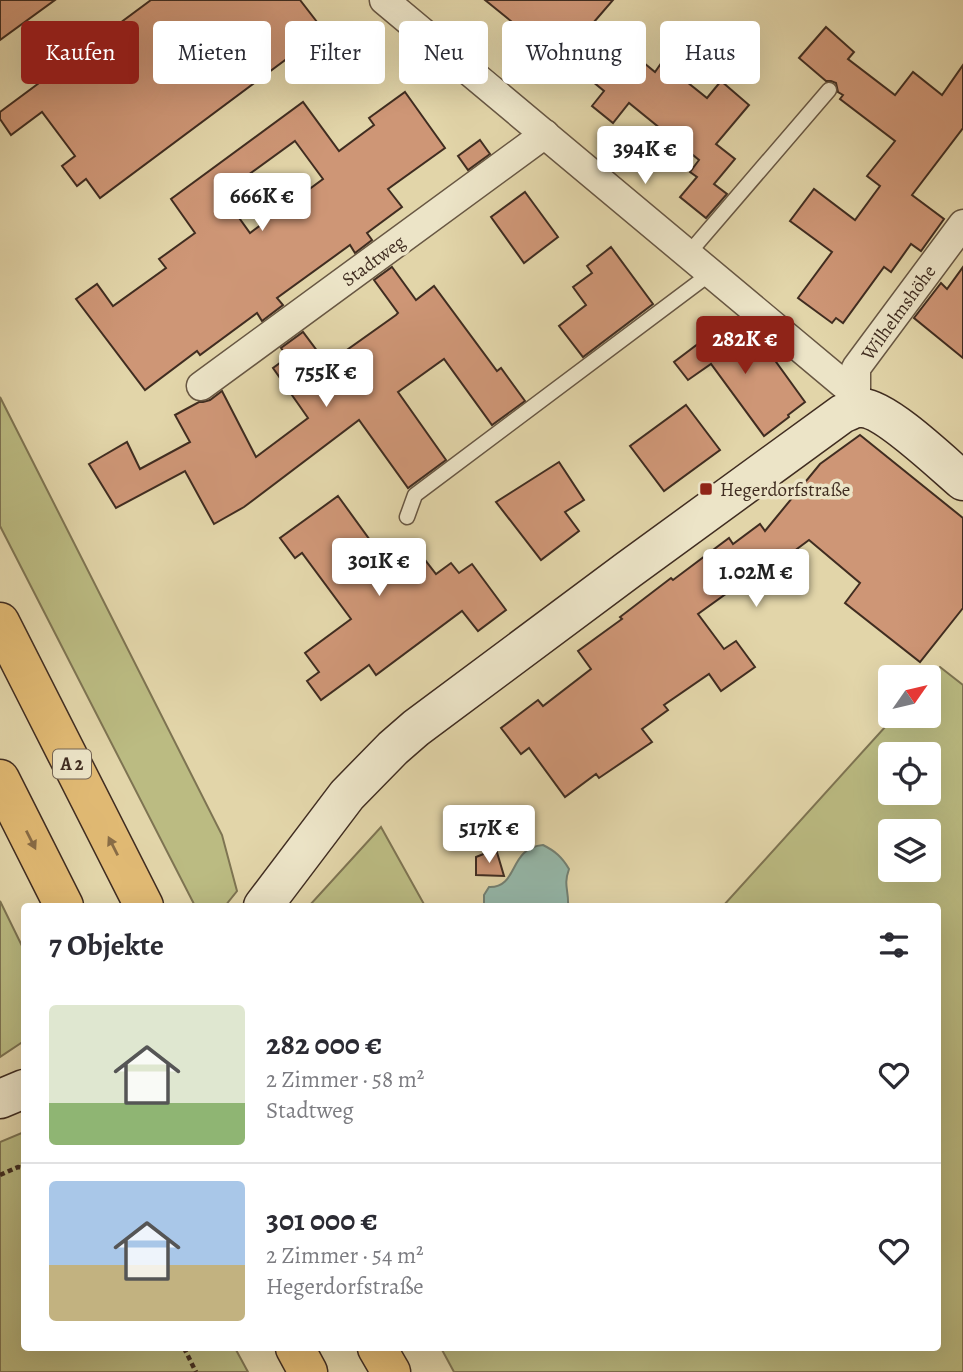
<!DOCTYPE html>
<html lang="de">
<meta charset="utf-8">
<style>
:root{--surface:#fff;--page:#f2f2f3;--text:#2b2b33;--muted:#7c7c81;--line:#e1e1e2;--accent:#8f2418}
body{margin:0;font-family:Alegreya,serif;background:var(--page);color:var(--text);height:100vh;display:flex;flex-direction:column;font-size:26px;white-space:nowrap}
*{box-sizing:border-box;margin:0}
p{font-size:23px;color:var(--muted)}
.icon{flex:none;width:38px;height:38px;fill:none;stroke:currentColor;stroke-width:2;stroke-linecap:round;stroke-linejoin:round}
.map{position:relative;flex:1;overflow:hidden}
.sheet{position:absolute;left:21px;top:903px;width:920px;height:448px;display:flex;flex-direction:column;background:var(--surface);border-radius:7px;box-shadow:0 7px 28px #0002}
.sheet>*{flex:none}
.guide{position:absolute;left:21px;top:21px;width:922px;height:63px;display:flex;gap:14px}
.needle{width:46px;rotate:56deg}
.buttons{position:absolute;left:878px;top:665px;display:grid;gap:14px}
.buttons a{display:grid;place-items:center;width:63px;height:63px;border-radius:7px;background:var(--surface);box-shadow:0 7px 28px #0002;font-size:35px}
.price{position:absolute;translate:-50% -60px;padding:0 16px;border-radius:7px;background:#fff;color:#222;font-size:23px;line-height:46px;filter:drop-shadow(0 2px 4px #0008)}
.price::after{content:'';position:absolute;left:50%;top:42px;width:21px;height:16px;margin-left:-10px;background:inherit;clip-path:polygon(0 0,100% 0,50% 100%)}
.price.active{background:var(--accent);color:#fff}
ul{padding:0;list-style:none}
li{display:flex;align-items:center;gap:21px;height:175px;padding:0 28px}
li+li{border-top:2px solid var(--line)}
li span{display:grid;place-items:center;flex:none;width:196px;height:140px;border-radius:7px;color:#555}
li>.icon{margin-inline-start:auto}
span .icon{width:84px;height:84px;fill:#fffc;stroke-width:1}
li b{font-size:30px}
h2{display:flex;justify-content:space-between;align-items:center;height:84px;padding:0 28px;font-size:30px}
.chip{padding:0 24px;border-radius:7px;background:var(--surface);box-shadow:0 7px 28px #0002;font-size:24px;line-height:63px}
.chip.active{background:var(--accent);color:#fff}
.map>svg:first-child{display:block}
.green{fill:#bbbb82;stroke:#7e7452;stroke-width:2;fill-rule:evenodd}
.water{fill:#95b8aa;stroke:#738073;stroke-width:2}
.building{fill:#ce9676;stroke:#402d21;stroke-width:2;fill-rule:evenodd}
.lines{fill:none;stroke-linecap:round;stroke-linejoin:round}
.lane-casing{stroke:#685743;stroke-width:17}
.street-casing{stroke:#685743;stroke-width:31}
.secondary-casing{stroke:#402d21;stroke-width:41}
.highway-casing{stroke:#402d21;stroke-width:41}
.path{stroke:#402d21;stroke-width:4.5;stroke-dasharray:5 3.5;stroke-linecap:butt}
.lane{stroke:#ece4c7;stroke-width:14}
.street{stroke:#ece4c7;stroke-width:28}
.secondary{stroke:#ece4c7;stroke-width:38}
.highway{stroke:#e1ba74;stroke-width:38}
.oneway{fill:#886c46}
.poi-dot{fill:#8f2418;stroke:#ece4c7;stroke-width:2.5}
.labels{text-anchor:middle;stroke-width:7;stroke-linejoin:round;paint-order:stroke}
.shield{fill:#ece4c7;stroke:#746453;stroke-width:2}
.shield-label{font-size:18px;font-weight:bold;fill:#402d21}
.street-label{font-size:19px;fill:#402d21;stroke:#ece4c7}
.poi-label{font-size:19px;fill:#402d21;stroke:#ece4c7;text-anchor:start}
</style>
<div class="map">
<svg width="963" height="1372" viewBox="0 0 963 1372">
<rect width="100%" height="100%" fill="#e2d5a9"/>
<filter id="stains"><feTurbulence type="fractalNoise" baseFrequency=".00286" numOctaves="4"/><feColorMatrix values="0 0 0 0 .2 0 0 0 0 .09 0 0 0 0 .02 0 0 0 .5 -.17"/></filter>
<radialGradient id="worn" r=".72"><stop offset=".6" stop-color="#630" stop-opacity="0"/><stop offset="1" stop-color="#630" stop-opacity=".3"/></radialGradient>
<g class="green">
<polygon points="0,397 222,835 237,891 225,906 195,906 0,526"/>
<path d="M940,667L963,685V1372H454L441,1348H938V906H723L895,716H929V678ZM929,754V793H891V754ZM891,831H929V870H891Z"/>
<polygon points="381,827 425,906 309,906"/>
<polygon points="0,901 24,950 24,1041 0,1057"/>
<polygon points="24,1132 24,1348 235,1348 248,1372 0,1372 0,1142"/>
</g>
<path class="water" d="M543,845C555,851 562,857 569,869C563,886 569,890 568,906H484V895L489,887C519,888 508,848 543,845Z"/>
<g class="building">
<polygon points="0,0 55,0 0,40"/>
<polygon points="151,0 300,0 324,31 100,198 86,179 77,186 62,166 75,156 42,112 11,135 0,119 0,112"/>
<polygon points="485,0 613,0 594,22 655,72 662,62 707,98 721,81 749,105 716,144 735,159 714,184 727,194 706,218 680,197 697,177 690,172 699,160 629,103 613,123 592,106 604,91 536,35 533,39"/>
<polygon points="826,27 854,52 848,59 895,95 913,72 942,95 963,65 963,128 912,195 944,219 921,251 911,244 891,272 884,267 843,323 836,318 832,323 798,298 832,252 790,221 814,189 855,220 880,186 867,176 895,141 840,99 843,95 838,92 836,83 831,81 826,81 799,58"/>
<path d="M405,92L445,148L388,189L402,207L367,233L372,240L355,253L350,245L277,298L283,305L262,321L257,313L200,355L197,351L145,390L76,299L97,284L113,306L166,268L159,259L195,233L171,199L303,102L339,151L374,125L369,118ZM295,141L323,179L250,233L222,194Z"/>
<polygon points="480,140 490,154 468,170 458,156"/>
<polygon points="525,192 558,237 524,263 491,217"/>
<polygon points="611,247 653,304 583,357 559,326 586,305 573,287 592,273 587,266"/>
<polygon points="392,267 416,300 434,286 497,371 501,368 525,401 492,425 444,359 398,392 446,460 408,488 359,420 244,507 214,524 185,471 116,508 89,464 127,442 140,469 190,442 175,415 199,402 203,402 210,400 222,391 256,457 308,418 273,368 288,357 281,348 303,332 327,364 396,315 398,313 374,280"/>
<polygon points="963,267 963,358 914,318 941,283 947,289"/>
<polygon points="727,322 771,355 805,402 788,415 789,417 764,436 711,364 688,380 674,362"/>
<polygon points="686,405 720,450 664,491 630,446"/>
<polygon points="860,435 963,518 963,608 920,662 845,603 860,583 809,540 758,578 755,573 698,614 724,649 736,641 755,667 721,691 709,674 664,705 668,710 642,729 652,742 599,778 596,774 565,797 529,748 521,754 501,728 538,700 543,706 591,669 578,651 622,619 620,617 671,578 673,580 729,538 733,544 760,524 765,531 820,464"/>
<polygon points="559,462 584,500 565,512 579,531 541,560 496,502"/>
<polygon points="338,496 399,580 425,560 436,574 451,563 459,573 472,564 506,610 478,631 462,611 376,675 369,665 321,700 307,681 319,672 305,653 351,619 302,553 295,558 280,538"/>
<polygon points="496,849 504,876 476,875 476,857"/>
</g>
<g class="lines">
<g class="lane-casing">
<g id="lane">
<polyline points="688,254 829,90"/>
<polyline points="407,517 415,495 711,273"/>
</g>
</g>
<g class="street-casing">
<g id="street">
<polyline points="384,0 848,388 855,408"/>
<polyline points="201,386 545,134"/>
<polyline points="856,405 856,368 963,224"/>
</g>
</g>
<g class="secondary-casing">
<g id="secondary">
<path d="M263,906L347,795L393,748L416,728L628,570L842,414C849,411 856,407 863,408C887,410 943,464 963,481"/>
<polyline points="0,1099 24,1089"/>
</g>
</g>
<g class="highway-casing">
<g id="highway">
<polyline points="0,622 144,906"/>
<polyline points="0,779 64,906"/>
<polyline points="295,1348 308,1372"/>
<polyline points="377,1348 391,1372"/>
</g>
</g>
<g class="path">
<polyline points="0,1175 18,1167 24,1168"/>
<polyline points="184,1348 196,1372"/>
</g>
<use href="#lane" class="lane"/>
<use href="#street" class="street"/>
<use href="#secondary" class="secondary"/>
<use href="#highway" class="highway"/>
</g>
<defs><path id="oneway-solid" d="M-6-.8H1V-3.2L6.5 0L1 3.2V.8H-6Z" transform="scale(1.75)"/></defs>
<g class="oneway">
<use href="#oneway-solid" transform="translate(31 840) rotate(63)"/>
<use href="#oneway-solid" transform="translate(113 846) rotate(-117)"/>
</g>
<rect class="poi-dot" x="699" y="482" width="14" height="14" rx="3.5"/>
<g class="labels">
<rect class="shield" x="53" y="749.5" width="38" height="29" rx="5"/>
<g class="shield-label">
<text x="72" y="770">A 2</text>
</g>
<g class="street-label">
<text transform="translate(373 260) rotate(-36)" y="7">Stadtweg</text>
<text transform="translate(898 312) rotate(-54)" y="7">Wilhelmshöhe</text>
</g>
<g class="poi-label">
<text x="720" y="496">Hegerdorfstraße</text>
</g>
</g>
<rect width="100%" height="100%" filter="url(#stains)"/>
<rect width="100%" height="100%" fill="url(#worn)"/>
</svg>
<div class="buttons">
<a><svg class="needle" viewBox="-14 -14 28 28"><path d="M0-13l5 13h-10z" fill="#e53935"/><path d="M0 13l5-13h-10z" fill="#7c7c81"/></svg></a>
<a><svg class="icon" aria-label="locate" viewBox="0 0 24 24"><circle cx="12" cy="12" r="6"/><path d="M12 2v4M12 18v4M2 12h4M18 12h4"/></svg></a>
<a><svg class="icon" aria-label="layers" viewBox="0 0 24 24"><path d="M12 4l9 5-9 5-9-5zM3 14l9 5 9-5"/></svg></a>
</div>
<b class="price" style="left:645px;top:186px">394K €</b>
<b class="price" style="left:262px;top:233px">666K €</b>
<b class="price active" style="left:745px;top:376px">282K €</b>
<b class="price" style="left:326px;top:409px">755K €</b>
<b class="price" style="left:379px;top:598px">301K €</b>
<b class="price" style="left:756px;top:609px">1.02M €</b>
<b class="price" style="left:489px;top:865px">517K €</b>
<div class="guide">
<a class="chip active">Kaufen</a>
<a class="chip">Mieten</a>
<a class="chip">Filter</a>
<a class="chip">Neu</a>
<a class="chip">Wohnung</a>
<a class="chip">Haus</a>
</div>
<section class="sheet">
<h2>7 Objekte<svg class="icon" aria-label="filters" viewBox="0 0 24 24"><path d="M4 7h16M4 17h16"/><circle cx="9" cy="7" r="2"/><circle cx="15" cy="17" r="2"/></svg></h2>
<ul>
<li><span style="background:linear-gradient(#dfe7d0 70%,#8fb573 0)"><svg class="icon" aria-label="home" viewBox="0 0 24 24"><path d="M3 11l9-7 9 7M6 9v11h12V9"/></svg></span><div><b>282 000 €</b><p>2 Zimmer · 58 m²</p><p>Stadtweg</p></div><svg class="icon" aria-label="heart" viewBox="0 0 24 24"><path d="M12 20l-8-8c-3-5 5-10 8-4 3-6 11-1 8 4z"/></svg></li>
<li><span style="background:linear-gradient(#a9c7e8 60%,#c2b280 0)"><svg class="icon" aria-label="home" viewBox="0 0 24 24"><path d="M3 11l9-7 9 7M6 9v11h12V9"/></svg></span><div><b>301 000 €</b><p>2 Zimmer · 54 m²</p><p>Hegerdorfstraße</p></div><svg class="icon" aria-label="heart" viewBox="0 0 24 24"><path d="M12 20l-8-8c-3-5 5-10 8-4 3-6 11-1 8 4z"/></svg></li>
</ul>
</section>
</div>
